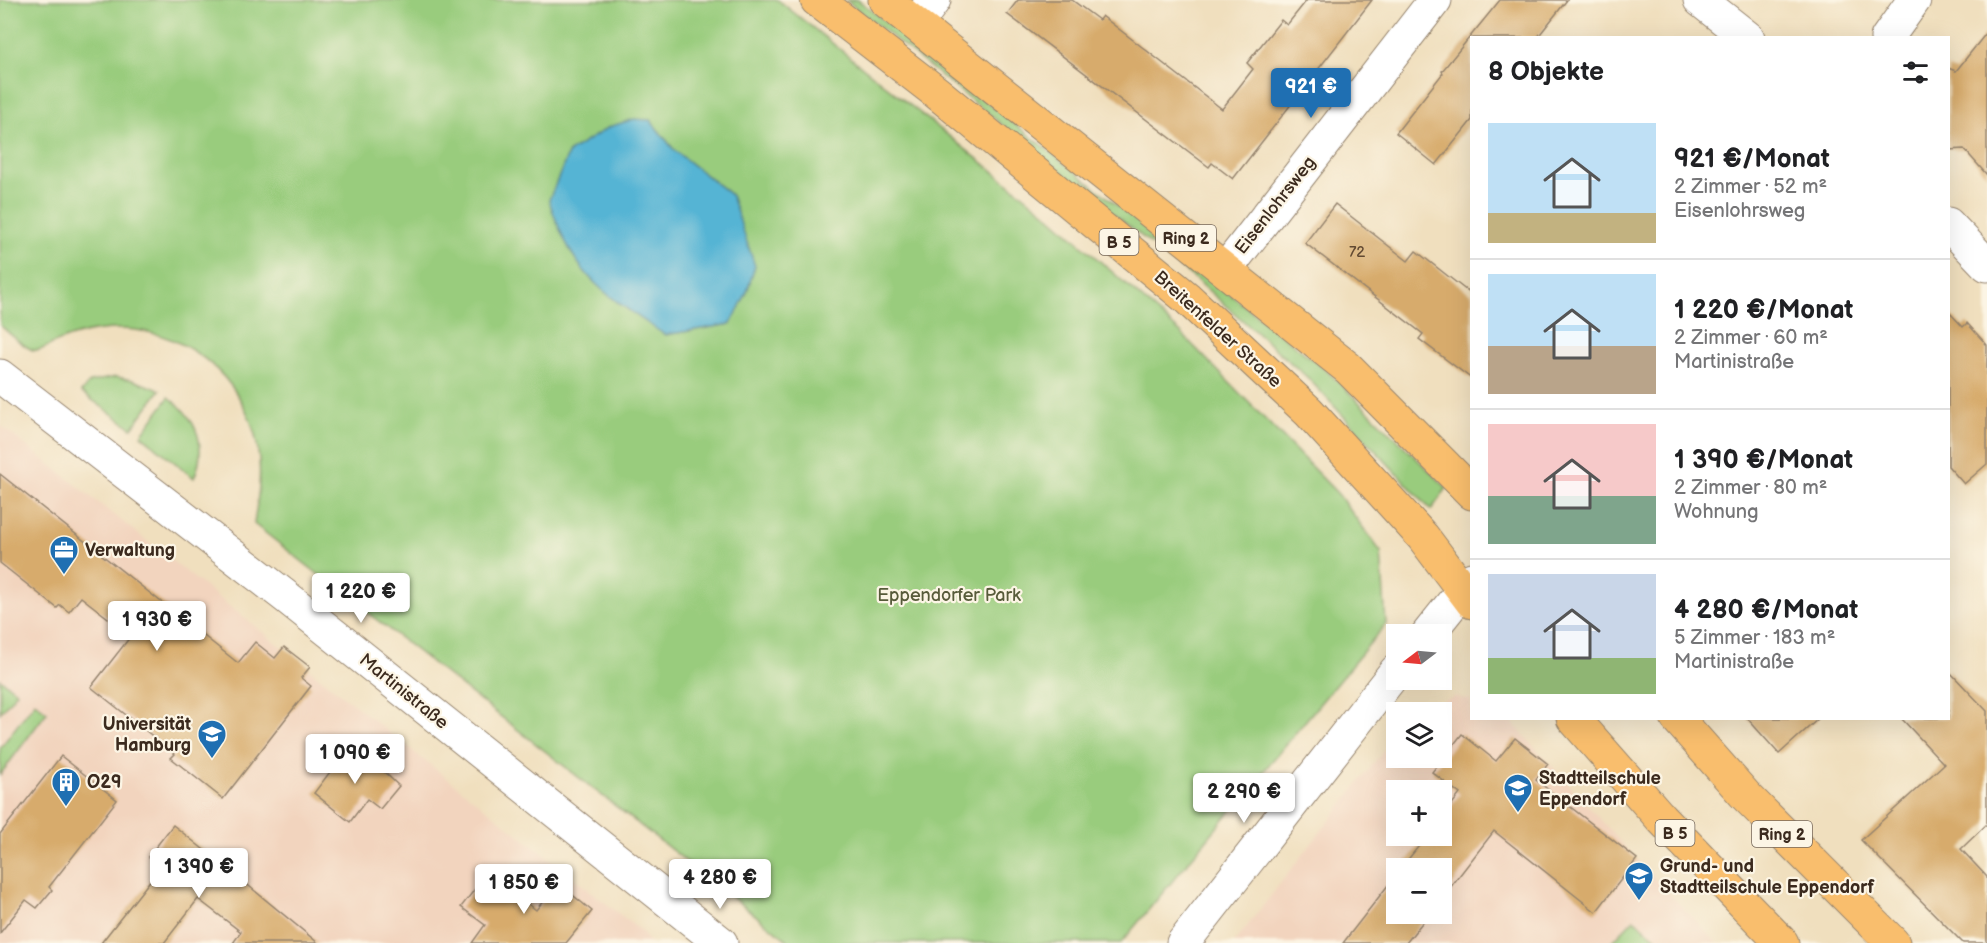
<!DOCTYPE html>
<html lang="de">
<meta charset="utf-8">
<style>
:root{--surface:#fff;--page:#f6f6f6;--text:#202124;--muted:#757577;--line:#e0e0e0;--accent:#1f6fb2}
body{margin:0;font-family:"Balsamiq Sans",sans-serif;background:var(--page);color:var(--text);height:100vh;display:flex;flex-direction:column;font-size:22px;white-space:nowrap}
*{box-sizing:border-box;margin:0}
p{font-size:20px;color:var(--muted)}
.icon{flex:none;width:33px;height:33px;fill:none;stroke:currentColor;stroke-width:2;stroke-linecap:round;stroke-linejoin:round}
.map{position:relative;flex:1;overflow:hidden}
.sheet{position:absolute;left:1470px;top:36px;width:480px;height:684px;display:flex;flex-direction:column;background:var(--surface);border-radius:0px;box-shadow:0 6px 24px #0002}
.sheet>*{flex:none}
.needle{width:39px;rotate:254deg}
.buttons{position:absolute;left:1386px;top:624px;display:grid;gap:12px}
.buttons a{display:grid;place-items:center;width:66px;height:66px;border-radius:0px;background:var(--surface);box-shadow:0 6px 24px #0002;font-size:30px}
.price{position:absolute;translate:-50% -51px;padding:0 14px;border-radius:6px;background:#fff;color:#222;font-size:20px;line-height:39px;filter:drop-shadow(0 2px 3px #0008)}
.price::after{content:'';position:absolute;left:50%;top:36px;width:18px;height:14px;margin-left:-9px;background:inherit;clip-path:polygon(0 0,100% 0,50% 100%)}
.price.current{background:var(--accent);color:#fff}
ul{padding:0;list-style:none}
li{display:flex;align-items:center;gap:18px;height:150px;padding:0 18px}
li+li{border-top:2px solid var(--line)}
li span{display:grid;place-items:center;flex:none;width:168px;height:120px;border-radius:0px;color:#555}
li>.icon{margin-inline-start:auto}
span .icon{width:72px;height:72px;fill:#fffc;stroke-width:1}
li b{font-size:26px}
h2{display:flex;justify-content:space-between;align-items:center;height:72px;padding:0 18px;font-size:26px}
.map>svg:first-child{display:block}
.built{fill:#f2d4be;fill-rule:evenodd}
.green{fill:#99cc7d;stroke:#6a7b4e;stroke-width:1.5;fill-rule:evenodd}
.water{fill:#55b4d4;stroke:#486f79;stroke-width:1.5}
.building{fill:#d7ab6c}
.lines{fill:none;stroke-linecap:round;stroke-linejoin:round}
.minor-casing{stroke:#96846e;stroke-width:35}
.major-casing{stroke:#96846e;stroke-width:35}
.minor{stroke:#fff;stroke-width:33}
.major{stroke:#f9be6d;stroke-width:33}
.labels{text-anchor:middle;stroke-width:4.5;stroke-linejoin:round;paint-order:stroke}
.number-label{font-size:15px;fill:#624a32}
.shield{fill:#fcf5e5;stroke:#75675a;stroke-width:1.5}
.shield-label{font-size:16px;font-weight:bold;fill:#3b2a1e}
.street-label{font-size:18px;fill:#3b2a1e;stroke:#fcf5e5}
.poi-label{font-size:18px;font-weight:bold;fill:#3b2a1e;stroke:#fcf5e5;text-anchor:start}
.park-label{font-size:18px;fill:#575b3a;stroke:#fcf5e5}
</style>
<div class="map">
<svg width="1987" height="943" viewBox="0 0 1987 943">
<rect width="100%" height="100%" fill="#fcf5e5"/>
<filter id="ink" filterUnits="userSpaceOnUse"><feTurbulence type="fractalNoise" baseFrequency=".0167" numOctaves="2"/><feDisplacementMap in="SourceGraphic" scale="12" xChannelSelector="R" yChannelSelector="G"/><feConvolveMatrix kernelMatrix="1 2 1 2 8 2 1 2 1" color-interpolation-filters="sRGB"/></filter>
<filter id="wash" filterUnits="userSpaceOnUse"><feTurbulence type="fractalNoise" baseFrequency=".008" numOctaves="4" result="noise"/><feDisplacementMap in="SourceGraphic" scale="24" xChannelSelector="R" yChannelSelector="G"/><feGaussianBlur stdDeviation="1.35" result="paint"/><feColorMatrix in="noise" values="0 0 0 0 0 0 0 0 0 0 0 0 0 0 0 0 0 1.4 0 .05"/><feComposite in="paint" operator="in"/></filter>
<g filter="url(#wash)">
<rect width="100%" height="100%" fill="#f0dfbe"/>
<g class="built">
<polygon points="0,425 642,932 650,943 0,943"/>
<path d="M1455,697L1471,700L1472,718L1507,719L1511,721L1637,860L1717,943H1234L1396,735V758H1442V712H1418L1423,707ZM1396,790H1442V836H1396ZM1396,868H1442V914H1396Z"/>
</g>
<g class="green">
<path d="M0,0H778L1047,214L1181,333L1338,494L1381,552L1386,624L1121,943H791L254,524C257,503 261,482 259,460C254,388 193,330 121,329C97,328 75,334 54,343C48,346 40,352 33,350C22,346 9,333 0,325ZM650,120L675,151L731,195L747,292L730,324L665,335L569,152L589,142Z"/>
<polygon points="846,0 858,0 1327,371 1447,488 1431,510 1308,378 1200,283"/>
<polygon points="116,377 133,380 160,390 132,428 81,392 90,382"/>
<path d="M169,397C196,418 208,445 194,478L141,435Z"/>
<polygon points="0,679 17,692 0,713"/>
<polygon points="35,702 47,712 0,775 0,748"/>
<polygon points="1634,919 1662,943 1611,943"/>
</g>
<path class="water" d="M634,119L650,120L675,151L731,195L755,266L747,292L731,324L665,335C602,292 573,277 549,200L569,152L609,127Z"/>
<g id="blocks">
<g class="building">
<polygon points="1018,0 1072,0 1099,20 1102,16 1222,109 1253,69 1247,63 1281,20 1287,25 1307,0 1372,0 1233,179 1212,163 1209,167 1007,14"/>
<polygon points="1500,0 1567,0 1537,38 1472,38 1472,120 1436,165 1396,133 1443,73 1442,71"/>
<polygon points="1987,32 1987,175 1964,149 1948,150 1948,68 1956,71"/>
<polygon points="1335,204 1408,261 1416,251 1472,295 1472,379 1419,339 1423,334 1305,243"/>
<polygon points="1948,311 1963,327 1967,323 1987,345 1987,464 1964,484 1948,466"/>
<polygon points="0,474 238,663 255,642 275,658 284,647 310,667 301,678 311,686 223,799 171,758 175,754 91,687 131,636 81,597 69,612 60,605 57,608 0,563"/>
<polygon points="1948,670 1987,711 1987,824 1961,849 1987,877 1987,943 1963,943 1861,840 1944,764 1901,718 1948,718"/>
<polygon points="1747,718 1819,718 1779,754"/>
<polygon points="1462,734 1496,761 1515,738 1548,764 1536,780 1637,859 1596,912 1494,831 1442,898 1442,868 1401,868 1427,836 1442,836 1442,817 1460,794 1432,772"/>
<polygon points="349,747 366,760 368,757 399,786 380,809 367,799 350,822 314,793"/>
<polygon points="61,756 117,800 49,887 52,890 37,908 26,900 0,933 0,834"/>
<polygon points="173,825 238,877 318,943 233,943 241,932 198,899 164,943 101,943 160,868 148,857"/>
<polygon points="488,872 536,910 558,883 592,911 566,943 472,943 485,925 461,907"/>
<polygon points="1396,875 1396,914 1429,914 1406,943 1343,943"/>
</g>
</g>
</g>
<g filter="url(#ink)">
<use href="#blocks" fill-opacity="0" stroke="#96846e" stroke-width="1.5"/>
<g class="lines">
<g class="minor-casing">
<g id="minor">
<polyline points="1700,0 1748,38"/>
<polyline points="916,24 934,0"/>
<polyline points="1887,38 1914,0"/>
<polyline points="1948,224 1987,265"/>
<polyline points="1226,269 1435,0"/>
<polyline points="0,376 285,596 721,943"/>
<polyline points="1428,634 1472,579"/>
<polyline points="1183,943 1396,671"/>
</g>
</g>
<g class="major-casing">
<g id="major">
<polyline points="817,0 936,92 1187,298 1309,412 1423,537 1472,602"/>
<polyline points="885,0 1348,368 1472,493"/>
<polyline points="1573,718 1661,818 1782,943"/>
<polyline points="1677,718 1746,796 1893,943"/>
</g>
</g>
<use href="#minor" class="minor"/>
<use href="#major" class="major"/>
</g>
</g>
<defs>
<g id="office-pin" transform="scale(1.5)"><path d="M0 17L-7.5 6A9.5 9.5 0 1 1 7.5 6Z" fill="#1f6fb2" stroke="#fcf5e5"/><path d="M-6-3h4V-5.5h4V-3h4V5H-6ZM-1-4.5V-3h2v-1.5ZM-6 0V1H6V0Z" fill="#fff"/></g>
<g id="university-pin" transform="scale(1.5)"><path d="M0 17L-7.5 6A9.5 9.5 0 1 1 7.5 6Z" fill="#1f6fb2" stroke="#fcf5e5"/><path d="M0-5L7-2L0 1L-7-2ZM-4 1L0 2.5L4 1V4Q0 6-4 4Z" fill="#fff"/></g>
<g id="building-pin" transform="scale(1.5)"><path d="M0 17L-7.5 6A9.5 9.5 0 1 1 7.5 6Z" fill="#1f6fb2" stroke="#fcf5e5"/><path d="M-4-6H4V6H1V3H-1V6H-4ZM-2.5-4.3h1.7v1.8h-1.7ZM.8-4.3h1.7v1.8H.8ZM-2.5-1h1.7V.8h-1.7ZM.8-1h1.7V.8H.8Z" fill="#fff"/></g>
<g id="school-pin" transform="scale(1.5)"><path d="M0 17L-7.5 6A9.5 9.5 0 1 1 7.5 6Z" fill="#1f6fb2" stroke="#fcf5e5"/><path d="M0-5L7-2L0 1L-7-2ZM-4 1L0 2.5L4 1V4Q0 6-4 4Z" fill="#fff"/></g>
</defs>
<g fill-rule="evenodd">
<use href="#office-pin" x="64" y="550"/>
<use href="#university-pin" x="212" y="734"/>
<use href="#building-pin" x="66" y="782"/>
<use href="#school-pin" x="1518" y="788"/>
<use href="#school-pin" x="1639" y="876"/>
</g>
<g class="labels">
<g class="number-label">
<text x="1357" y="257">72</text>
</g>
<g class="shield">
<rect x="1156" y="225" width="60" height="26" rx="4.5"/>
<rect x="1099.5" y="229" width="39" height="26" rx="4.5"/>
<rect x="1655.5" y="820" width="39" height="26" rx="4.5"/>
<rect x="1752" y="821" width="60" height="26" rx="4.5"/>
</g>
<g class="shield-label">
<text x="1186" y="244">Ring 2</text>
<text x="1119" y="248">B 5</text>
<text x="1675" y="839">B 5</text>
<text x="1782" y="840">Ring 2</text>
</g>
<g class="street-label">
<text transform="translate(1275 205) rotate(-52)" y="6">Eisenlohrsweg</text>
<text transform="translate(1218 329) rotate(42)" y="6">Breitenfelder Straße</text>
<text transform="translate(404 691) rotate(39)" y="6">Martinistraße</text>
</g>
<g class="poi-label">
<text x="85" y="556">Verwaltung</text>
<text x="191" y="730" text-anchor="end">Universität<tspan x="191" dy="21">Hamburg</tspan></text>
<text x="1539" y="784">Stadtteilschule<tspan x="1539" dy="21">Eppendorf</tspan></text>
<text x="87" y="788">O29</text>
<text x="1660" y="872">Grund- und<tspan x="1660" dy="21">Stadtteilschule Eppendorf</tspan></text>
</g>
<g class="park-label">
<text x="949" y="601">Eppendorfer Park</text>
</g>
</g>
</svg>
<div class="buttons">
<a><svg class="needle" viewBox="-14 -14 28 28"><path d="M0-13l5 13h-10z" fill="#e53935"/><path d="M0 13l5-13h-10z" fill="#757577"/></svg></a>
<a><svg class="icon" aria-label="layers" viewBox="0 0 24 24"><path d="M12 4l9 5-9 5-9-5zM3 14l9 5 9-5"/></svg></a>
<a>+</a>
<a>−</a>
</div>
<b class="price current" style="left:1311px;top:119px">921 €</b>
<b class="price" style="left:361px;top:624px">1 220 €</b>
<b class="price" style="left:157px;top:652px">1 930 €</b>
<b class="price" style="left:355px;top:785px">1 090 €</b>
<b class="price" style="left:1244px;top:824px">2 290 €</b>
<b class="price" style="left:199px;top:899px">1 390 €</b>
<b class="price" style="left:720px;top:910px">4 280 €</b>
<b class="price" style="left:524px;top:915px">1 850 €</b>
<section class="sheet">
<h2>8 Objekte<svg class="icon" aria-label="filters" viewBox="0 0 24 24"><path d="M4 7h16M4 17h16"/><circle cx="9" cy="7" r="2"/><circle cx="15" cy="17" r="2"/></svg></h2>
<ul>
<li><span style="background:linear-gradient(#bfe0f5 75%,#c2b280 0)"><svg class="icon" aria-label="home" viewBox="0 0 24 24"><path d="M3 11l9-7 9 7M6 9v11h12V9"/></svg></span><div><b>921 €/Monat</b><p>2 Zimmer · 52 m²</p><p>Eisenlohrsweg</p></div></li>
<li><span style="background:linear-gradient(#bfe0f5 60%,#b9a48a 0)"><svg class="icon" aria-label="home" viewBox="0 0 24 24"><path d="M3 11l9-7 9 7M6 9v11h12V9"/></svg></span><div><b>1 220 €/Monat</b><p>2 Zimmer · 60 m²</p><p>Martinistraße</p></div></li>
<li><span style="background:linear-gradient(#f6c9c9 60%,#7fa58c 0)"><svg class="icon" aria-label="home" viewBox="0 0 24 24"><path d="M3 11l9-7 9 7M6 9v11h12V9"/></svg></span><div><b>1 390 €/Monat</b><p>2 Zimmer · 80 m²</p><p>Wohnung</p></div></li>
<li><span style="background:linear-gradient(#c9d6e8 70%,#8fb573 0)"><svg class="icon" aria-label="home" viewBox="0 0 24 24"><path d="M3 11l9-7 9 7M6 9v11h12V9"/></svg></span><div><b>4 280 €/Monat</b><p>5 Zimmer · 183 m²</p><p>Martinistraße</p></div></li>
</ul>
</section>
</div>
